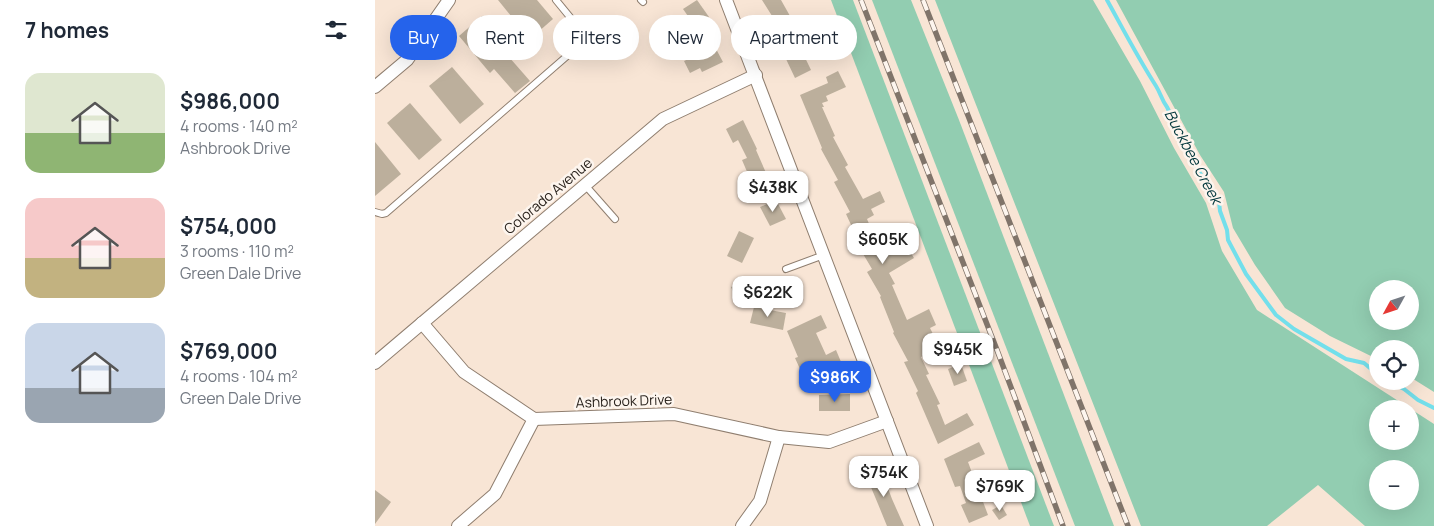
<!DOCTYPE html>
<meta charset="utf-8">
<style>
:root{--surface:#fff;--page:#f2f2f3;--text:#1f2937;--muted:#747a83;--accent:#2563eb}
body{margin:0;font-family:Manrope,sans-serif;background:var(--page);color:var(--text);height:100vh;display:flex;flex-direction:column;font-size:19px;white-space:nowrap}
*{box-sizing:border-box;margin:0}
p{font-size:16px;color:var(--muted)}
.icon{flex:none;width:28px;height:28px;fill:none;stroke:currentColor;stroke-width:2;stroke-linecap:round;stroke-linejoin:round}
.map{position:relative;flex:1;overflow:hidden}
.side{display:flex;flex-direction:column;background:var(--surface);width:375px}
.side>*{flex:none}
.hud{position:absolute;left:15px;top:15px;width:475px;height:45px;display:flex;gap:10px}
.needle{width:32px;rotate:230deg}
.buttons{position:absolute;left:994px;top:280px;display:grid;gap:10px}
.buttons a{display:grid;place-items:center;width:50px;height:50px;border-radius:50%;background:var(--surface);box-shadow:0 5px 20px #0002;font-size:25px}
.price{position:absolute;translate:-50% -42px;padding:0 11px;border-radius:10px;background:#fff;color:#222;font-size:16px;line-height:32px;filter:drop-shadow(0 1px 2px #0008)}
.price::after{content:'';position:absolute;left:50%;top:30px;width:15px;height:11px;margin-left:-8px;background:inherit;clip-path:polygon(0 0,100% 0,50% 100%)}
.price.current{background:var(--accent);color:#fff}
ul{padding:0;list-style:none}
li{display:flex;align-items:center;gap:15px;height:125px;padding:0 25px}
li span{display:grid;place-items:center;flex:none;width:140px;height:100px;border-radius:15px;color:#555}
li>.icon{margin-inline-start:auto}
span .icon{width:60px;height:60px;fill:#fffc;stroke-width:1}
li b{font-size:21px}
h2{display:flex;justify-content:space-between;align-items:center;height:60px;padding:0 25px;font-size:21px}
.pill{padding:0 18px;border-radius:22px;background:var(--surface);box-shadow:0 5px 20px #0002;font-size:18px;line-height:45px}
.pill.current{background:var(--accent);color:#fff}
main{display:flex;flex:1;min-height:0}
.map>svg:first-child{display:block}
.green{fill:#92cdb1;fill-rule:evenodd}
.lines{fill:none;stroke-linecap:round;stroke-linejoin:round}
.stream{stroke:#73dfeb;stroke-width:4}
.building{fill:#bcaf9c}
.service-casing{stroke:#8f7e6f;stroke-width:8}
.minor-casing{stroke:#8f7e6f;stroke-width:14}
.service{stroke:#fff;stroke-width:6}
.minor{stroke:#fff;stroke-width:12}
.rail-casing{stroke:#80746a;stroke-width:5.5}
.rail{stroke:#fdf5ee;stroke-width:4;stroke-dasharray:11;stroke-linecap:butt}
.labels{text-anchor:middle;stroke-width:5;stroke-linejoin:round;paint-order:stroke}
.street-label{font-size:14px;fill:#29221c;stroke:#fdf5ee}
.water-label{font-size:15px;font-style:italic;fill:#00363b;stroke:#fdf5ee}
</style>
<main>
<section class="side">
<h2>7 homes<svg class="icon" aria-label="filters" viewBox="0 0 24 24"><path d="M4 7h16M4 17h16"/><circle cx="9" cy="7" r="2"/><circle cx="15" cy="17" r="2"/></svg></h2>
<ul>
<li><span style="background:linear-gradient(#dfe7d0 60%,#8fb573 0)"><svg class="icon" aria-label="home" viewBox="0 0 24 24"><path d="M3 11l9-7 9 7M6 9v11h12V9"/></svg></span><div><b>$986,000</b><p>4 rooms · 140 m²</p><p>Ashbrook Drive</p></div></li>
<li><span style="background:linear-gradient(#f6c9c9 60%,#c2b280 0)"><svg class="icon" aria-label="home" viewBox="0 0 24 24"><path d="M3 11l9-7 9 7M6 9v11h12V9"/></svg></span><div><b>$754,000</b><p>3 rooms · 110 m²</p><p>Green Dale Drive</p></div></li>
<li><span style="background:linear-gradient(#c9d6e8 65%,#9aa5b1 0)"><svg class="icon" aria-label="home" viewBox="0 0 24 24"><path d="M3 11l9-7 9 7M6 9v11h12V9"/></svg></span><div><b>$769,000</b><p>4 rooms · 104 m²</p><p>Green Dale Drive</p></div></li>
</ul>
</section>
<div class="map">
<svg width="1059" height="526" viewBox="0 0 1059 526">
<rect width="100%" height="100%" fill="#f8e5d5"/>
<g class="green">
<polygon points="456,0 478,0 679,526 655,526"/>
<polygon points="497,0 536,0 584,120 739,526 700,526"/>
<path d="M560,0H718L765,81L799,148L831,203L847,251L882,310L1059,424V526H990L943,485L892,526H766ZM1002,409H1035V441H1002ZM1002,469H1035V501H1002Z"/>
<path d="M741,0H1059V392L1035,377V349H1002V359L955,336L910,308L880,265L858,228L849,192L825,155ZM1002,289H1035V321H1002Z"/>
</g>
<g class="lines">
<g class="stream">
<path d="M732,0C748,29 763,58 781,86C786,94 786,99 792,107L825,173L844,202L845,211L852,230L853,240L871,274L901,315L919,329L971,359L989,363L1002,374"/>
<polyline points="1014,381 1029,389 1043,400 1059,408"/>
</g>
</g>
<g class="building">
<polygon points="123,0 162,0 178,19 155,39"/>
<polygon points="322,0 334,17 320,26 308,9"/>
<polygon points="387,0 406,0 415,16 411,18 423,40 422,41 436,70 420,78 411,59 415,58 400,30 404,27"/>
<polygon points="107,16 138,53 134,57 155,81 140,93 119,69 115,73 84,36"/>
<polygon points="340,47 348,62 327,72 325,68 315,73 309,61"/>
<polygon points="77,67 109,104 85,124 54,86"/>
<polygon points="463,71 471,87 451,96 453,101 447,103 449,107 447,107 460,136 458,137 473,165 470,167 488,199 505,191 510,202 496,209 499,215 492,219 495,226 493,227 502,244 521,234 529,250 533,248 539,258 514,273 520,284 517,285 532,320 554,309 561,325 555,328 565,348 546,357 554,374 551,375 565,404 562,405 570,425 592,413 599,425 563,444 541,393 543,391 529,362 533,361 518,333 519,332 505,297 506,296 492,272 497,269 481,242 483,240 471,214 475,212 459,182 463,180 446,149 447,148 425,95 453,83 451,77"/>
<polygon points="35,103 67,140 44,160 12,123"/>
<polygon points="368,120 382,149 381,150 395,182 379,188 367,160 372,158 363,140 358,143 351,129"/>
<polygon points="0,142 26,174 0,196"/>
<polygon points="401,200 411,219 395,226 385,207"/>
<polygon points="364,231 379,238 367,263 352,256"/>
<polygon points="372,281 379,299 364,305 356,287"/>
<polygon points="379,307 411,313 408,330 375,323"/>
<polygon points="446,315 452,328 441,333 451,355 461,350 469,369 453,376 450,367 445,369 443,362 425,369 420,358 423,357 412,331"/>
<polygon points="586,364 592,381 579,386 573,369"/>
<polygon points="475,394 475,411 444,411 444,395"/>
<polygon points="604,442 610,454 593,462 613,515 594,523 586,505 591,503 585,486 580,487 569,459"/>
<polygon points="505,467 517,499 529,526 512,526 503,504 490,473"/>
<polygon points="0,490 16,502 0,524"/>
<polygon points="626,505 632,515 624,520 617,510"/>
</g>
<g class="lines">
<g class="service-casing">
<g id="service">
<polyline points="266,0 268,2"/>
<polyline points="210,185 240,219"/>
<polyline points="0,212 7,214 11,213 207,43 208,33 181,0"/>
<polyline points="411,269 449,255"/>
</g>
</g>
<g class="minor-casing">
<g id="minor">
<polyline points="351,0 552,526"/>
<polyline points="0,87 32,60 74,0"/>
<polyline points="47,323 89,372 159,419 299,414 404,437 454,442 512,421"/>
<polyline points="0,363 288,119 381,75"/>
<polyline points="83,526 120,494 159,419"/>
<polyline points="367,526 385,501 404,437"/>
</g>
</g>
<use href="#service" class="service"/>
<use href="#minor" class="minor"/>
<g class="rail-casing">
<g id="rail">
<polyline points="486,0 622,350 688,526"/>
<polyline points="548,0 753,526"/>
</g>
</g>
<use href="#rail" class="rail"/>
</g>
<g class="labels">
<g class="street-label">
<text transform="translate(173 196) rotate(-40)" y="5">Colorado Avenue</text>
<text transform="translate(249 401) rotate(-2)" y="5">Ashbrook Drive</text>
</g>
<g class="water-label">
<text transform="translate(818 157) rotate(62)" y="5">Buckbee Creek</text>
</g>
</g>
</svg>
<div class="buttons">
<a><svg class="needle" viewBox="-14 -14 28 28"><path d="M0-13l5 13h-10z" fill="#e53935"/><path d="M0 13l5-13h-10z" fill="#747a83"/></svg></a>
<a><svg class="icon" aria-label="locate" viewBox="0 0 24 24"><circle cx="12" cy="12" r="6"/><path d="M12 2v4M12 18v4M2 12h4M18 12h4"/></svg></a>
<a>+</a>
<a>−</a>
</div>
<b class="price" style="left:398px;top:213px">$438K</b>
<b class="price" style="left:508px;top:265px">$605K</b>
<b class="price" style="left:393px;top:318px">$622K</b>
<b class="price" style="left:583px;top:375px">$945K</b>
<b class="price current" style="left:460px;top:403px">$986K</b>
<b class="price" style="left:509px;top:498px">$754K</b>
<b class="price" style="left:625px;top:512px">$769K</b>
<div class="hud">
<a class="pill current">Buy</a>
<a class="pill">Rent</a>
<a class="pill">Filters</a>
<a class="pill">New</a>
<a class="pill">Apartment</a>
</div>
</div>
</main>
